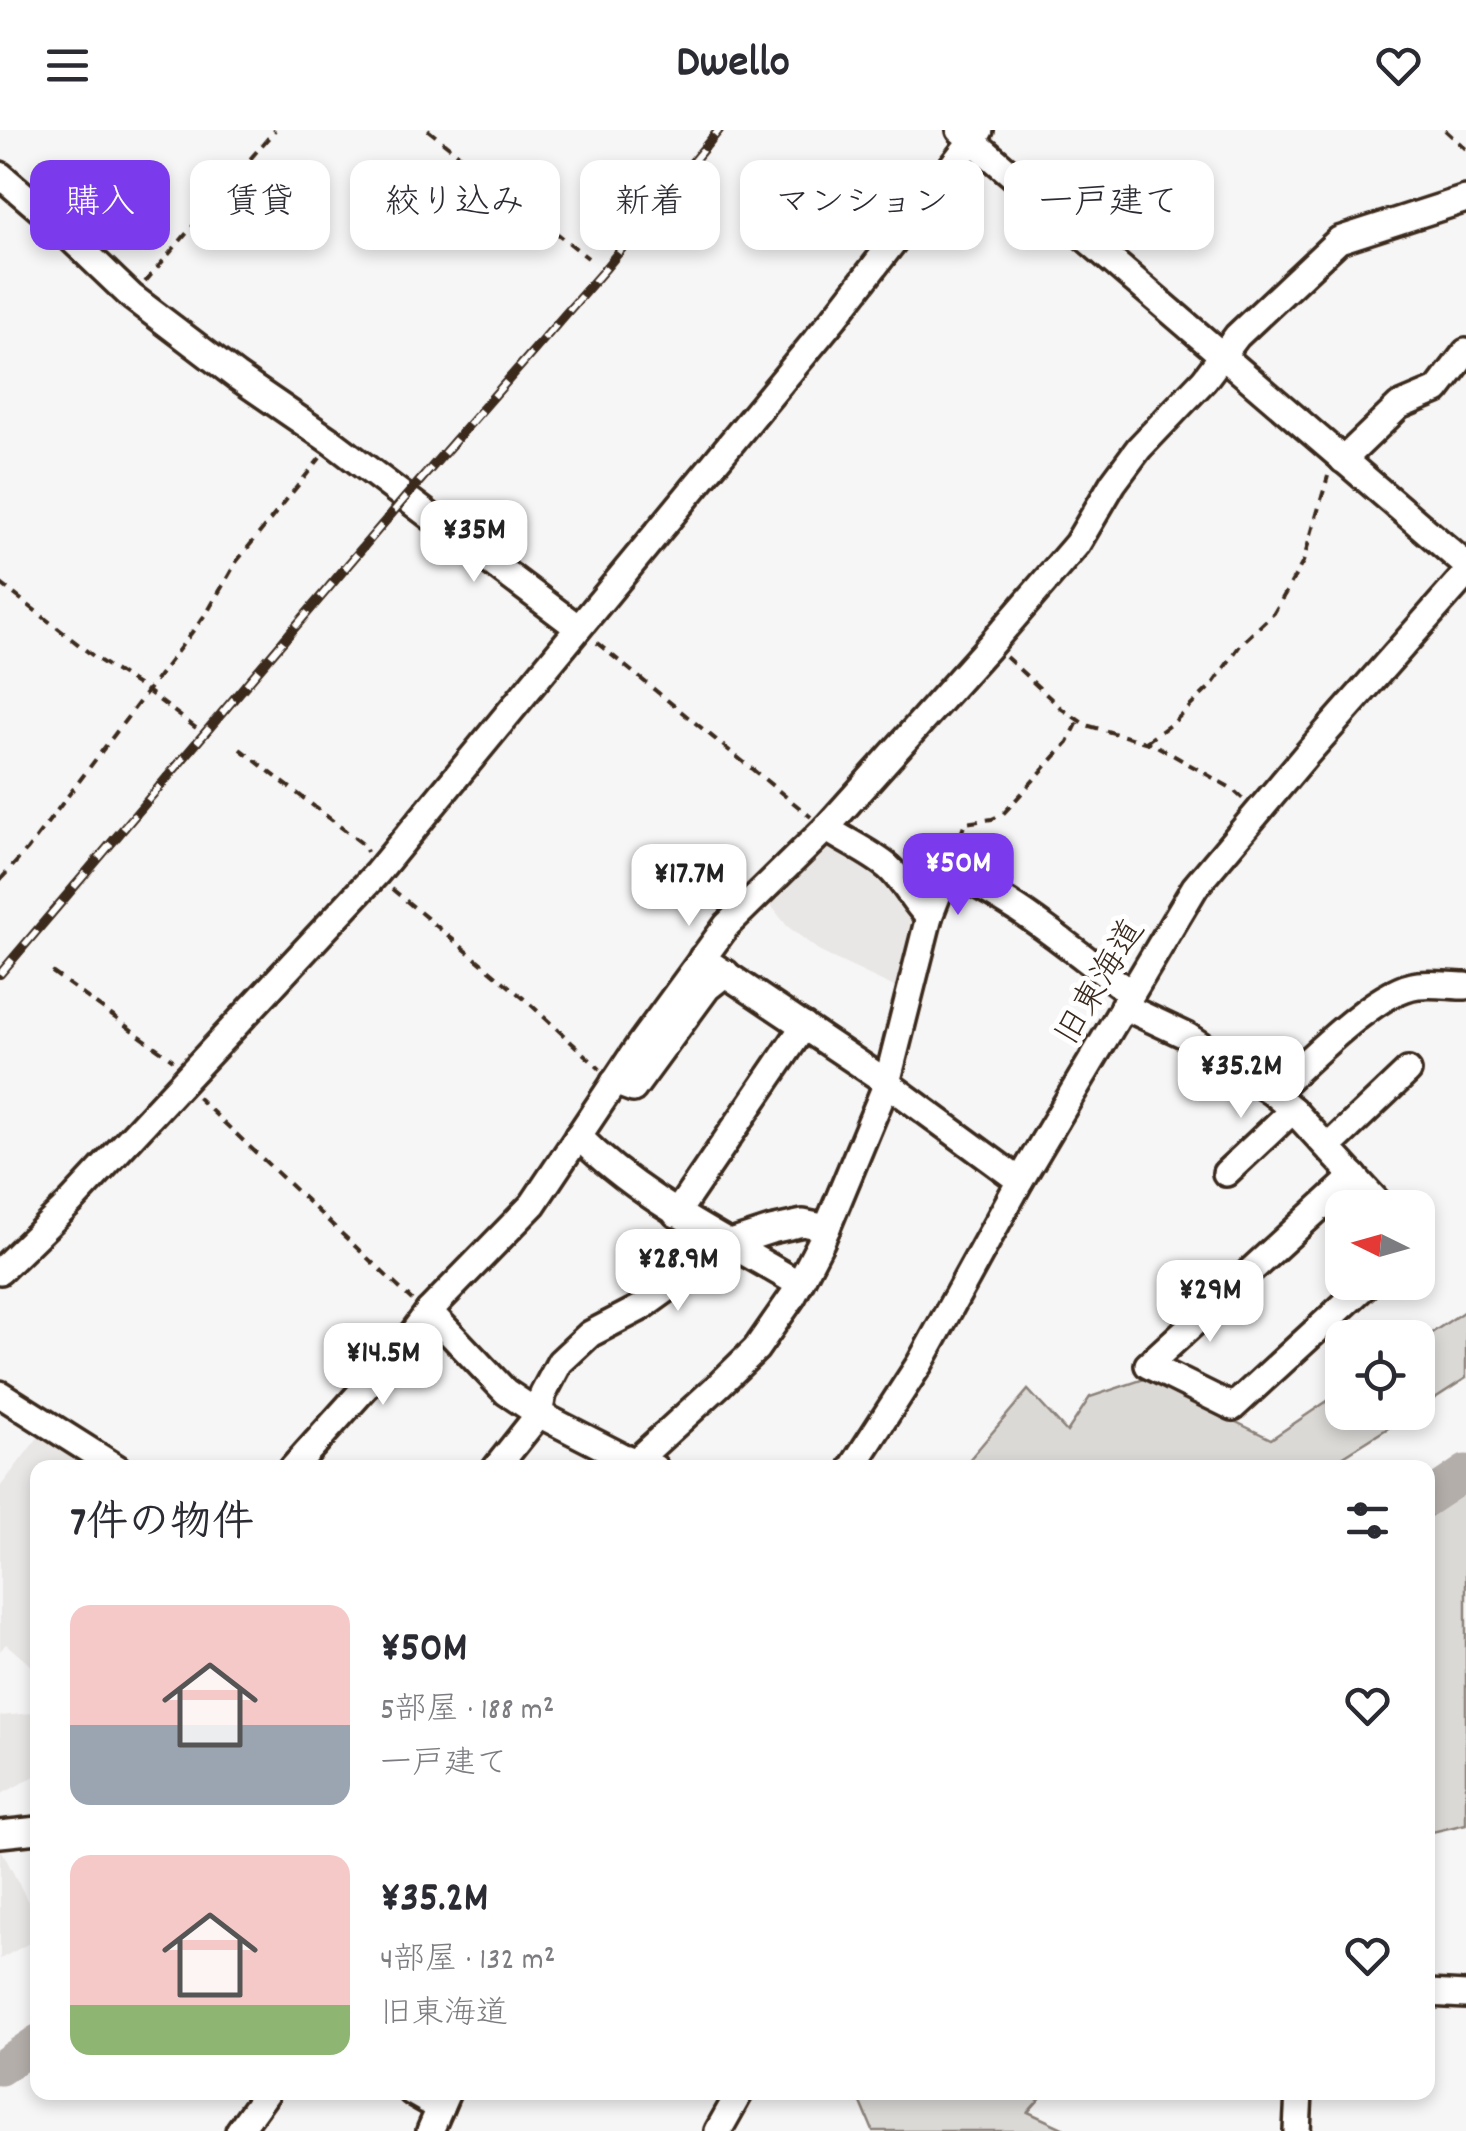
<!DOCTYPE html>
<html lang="ja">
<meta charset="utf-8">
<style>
:root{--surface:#fff;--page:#f7f7f7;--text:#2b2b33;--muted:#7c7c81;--accent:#7c3aed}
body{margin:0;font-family:Dekko,"Klee One",sans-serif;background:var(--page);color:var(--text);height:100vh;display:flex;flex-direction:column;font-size:38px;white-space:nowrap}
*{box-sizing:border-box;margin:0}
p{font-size:32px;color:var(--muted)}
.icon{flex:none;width:55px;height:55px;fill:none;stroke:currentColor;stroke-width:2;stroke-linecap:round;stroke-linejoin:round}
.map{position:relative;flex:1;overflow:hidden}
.side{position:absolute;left:30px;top:1330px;width:1405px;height:640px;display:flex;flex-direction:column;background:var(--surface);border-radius:20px;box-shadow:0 5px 15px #0003}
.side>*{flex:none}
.banner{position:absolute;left:30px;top:30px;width:1408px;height:90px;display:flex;gap:20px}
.needle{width:65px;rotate:275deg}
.tools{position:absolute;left:1325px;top:1060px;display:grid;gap:20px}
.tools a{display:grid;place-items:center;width:110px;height:110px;border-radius:20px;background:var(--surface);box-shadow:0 5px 15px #0003;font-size:50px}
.price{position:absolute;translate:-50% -85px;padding:0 22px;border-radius:20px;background:#fff;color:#222;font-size:32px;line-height:65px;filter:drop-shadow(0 2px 5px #0008)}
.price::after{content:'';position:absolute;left:50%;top:60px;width:30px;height:22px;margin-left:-15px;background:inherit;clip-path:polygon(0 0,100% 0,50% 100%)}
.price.on{background:var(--accent);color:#fff}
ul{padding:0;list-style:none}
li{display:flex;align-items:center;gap:30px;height:250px;padding:0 40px}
li span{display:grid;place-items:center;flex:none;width:280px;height:200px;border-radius:20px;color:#555}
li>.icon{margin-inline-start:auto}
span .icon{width:120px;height:120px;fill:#fffc;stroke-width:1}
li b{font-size:42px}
h2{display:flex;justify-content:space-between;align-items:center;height:120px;padding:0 40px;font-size:42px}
.pill{padding:0 35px;border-radius:20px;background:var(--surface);box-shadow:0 5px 15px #0003;font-size:35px;line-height:90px}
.pill.on{background:var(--accent);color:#fff}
header{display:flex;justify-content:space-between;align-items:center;height:130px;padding:0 40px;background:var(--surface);font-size:45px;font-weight:700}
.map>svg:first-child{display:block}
.built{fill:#e9e7e6}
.green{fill:#dbd9d6;stroke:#8b827a;stroke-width:2.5}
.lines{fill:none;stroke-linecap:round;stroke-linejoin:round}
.river{stroke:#b4aeaa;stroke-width:35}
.minor-casing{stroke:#3b2a1e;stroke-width:32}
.path{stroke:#3b2a1e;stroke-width:4;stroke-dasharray:10 8;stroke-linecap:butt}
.minor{stroke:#fff;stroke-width:25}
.rail-casing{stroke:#3b2a1e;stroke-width:10}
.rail{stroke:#fff;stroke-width:6;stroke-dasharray:19;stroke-linecap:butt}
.labels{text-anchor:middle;stroke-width:10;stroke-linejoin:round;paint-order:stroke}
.street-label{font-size:35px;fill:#3b2a1e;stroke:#fff}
</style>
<header><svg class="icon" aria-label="menu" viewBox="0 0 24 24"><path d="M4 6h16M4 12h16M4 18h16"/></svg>Dwello<svg class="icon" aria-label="heart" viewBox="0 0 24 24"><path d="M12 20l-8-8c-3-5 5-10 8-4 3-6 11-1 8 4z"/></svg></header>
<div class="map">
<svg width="1466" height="2001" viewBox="0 0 1466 2001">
<rect width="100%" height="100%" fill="#f7f6f6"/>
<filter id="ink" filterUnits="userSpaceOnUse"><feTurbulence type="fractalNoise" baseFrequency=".01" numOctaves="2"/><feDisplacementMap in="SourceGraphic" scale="20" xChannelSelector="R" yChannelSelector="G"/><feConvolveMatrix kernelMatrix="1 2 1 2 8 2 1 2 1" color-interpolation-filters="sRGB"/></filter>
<g filter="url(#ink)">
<g class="built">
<polygon points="828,706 900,758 920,801 905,862 822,823 787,796 766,769"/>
<polygon points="42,1302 94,1337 38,1338 37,1541 6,1514 0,1521 0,1357"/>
<polygon points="32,1583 37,1599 37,1645 0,1665 0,1586"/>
<polygon points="0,1717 38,1791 37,1809 0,1829"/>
</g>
<g class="green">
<polygon points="1466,1180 1466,1248 1418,1279 1418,1212"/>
<polygon points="1156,1245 1232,1290 1271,1309 1342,1261 1342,1282 1412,1283 1326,1337 967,1338 969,1330 1028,1260 1067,1302 1090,1267"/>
<polygon points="1466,1362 1466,1694 1428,1703 1428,1387"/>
<polygon points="857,1963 1045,1963 1028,1982 1069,2001 873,2001"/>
</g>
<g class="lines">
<g class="river">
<polyline points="1428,1368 1466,1342"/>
<polyline points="0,1938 38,1912"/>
</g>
<g class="minor-casing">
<g id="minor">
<polyline points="960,0 1466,435"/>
<polyline points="0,45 42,81 132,167 236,246 332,312 577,497"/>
<polyline points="1343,330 1399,276 1437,260 1466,222"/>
<path d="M826,698C845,711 870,722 888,737C905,752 913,772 929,787L947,741C1012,766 1074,822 1131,863"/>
<polyline points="702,828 876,945 1020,1051"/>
<polyline points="1123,876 1187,906 1273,963 1293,980 1383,1078"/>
<polyline points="614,952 633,959 707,858 726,843"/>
<path d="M1273,963C1305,934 1377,859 1418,855C1434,853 1451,856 1466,856"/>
<path d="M578,1006C641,1070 723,1108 799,1154"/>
<polyline points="1328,1017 1408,941"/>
<polyline points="1226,1043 1293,980"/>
<polyline points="1354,1046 1148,1235 1233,1277 1369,1152"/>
<polyline points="676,1084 804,896"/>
<polyline points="0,1141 71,1072 377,743 839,182 980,0"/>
<polyline points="429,1181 506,1262 539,1284 496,1338"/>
<polyline points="0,1264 117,1338"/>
<polyline points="293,1338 407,1211 429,1181 533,1074 640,914 727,795 826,698 991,514 1077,414 1113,353 1139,318 1204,250 1237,206 1339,110 1466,69"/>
<polyline points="615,1338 637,1330 719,1255 756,1219 793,1166 821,1112 887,953 929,787"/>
<polyline points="655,1338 621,1326 539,1284 543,1264 560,1232 590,1204 642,1177 731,1113 771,1100 803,1093 827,1098"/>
<polyline points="852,1338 920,1233 1020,1051 1195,757 1306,625 1466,444"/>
<polyline points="0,1704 38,1700"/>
<polyline points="1428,1863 1466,1865"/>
<polyline points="412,1962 440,1978"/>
<polyline points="239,2001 267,1962"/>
<polyline points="430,2001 447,1962"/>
<polyline points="718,2001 740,1962"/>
<polyline points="1297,2001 1299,1962"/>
</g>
</g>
<g class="path">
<polyline points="428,0 588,128"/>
<polyline points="1445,0 1466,19"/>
<polyline points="145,152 275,0"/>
<polyline points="0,453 97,529 147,561 196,598"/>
<polyline points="597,513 811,687"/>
<polyline points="1006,527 1062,579 1086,595 1155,615 1231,658 1243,669"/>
<polyline points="1146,612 1174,592 1212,555 1241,514 1274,483 1303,432 1328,346"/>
<polyline points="240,619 364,715 367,722"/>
<polyline points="954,723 965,693 992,689 1003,684 1068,612 1078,592"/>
<polyline points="0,750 27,720 208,481 237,431 320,328"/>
<polyline points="392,759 528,872 600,939"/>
<polyline points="52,842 173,930"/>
<polyline points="197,967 412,1170"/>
</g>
<use href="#minor" class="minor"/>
<g class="rail-casing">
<polyline id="rail" points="0,844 404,369 605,139 719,0"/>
</g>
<use href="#rail" class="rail"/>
</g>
</g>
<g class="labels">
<g class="street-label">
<text transform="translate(1098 851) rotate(-59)" y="12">旧東海道</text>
</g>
</g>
</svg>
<div class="tools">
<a><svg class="needle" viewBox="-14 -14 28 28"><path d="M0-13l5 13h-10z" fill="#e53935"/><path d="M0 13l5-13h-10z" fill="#7c7c81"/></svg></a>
<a><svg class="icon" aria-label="locate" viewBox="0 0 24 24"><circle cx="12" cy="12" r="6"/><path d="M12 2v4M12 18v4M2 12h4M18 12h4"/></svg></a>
</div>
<b class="price" style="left:474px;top:455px">¥35M</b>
<b class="price on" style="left:958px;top:788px">¥50M</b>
<b class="price" style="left:689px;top:799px">¥17.7M</b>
<b class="price" style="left:1241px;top:991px">¥35.2M</b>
<b class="price" style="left:678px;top:1184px">¥28.9M</b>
<b class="price" style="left:1210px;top:1215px">¥29M</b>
<b class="price" style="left:383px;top:1278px">¥14.5M</b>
<div class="banner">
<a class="pill on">購入</a>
<a class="pill">賃貸</a>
<a class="pill">絞り込み</a>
<a class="pill">新着</a>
<a class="pill">マンション</a>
<a class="pill">一戸建て</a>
</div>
<section class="side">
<h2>7件の物件<svg class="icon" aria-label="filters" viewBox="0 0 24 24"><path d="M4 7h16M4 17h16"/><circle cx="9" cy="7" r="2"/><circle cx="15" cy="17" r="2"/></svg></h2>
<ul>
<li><span style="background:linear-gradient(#f6c9c9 60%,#9aa5b1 0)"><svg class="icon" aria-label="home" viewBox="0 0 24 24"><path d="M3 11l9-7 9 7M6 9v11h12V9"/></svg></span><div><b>¥50M</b><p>5部屋 · 188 m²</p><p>一戸建て</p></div><svg class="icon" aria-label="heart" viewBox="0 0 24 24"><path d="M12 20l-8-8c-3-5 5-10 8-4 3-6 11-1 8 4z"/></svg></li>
<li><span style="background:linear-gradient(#f6c9c9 75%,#8fb573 0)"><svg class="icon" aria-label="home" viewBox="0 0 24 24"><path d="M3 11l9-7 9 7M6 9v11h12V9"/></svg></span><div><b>¥35.2M</b><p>4部屋 · 132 m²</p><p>旧東海道</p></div><svg class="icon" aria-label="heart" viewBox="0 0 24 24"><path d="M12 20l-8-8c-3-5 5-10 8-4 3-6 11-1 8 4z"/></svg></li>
</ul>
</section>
</div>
